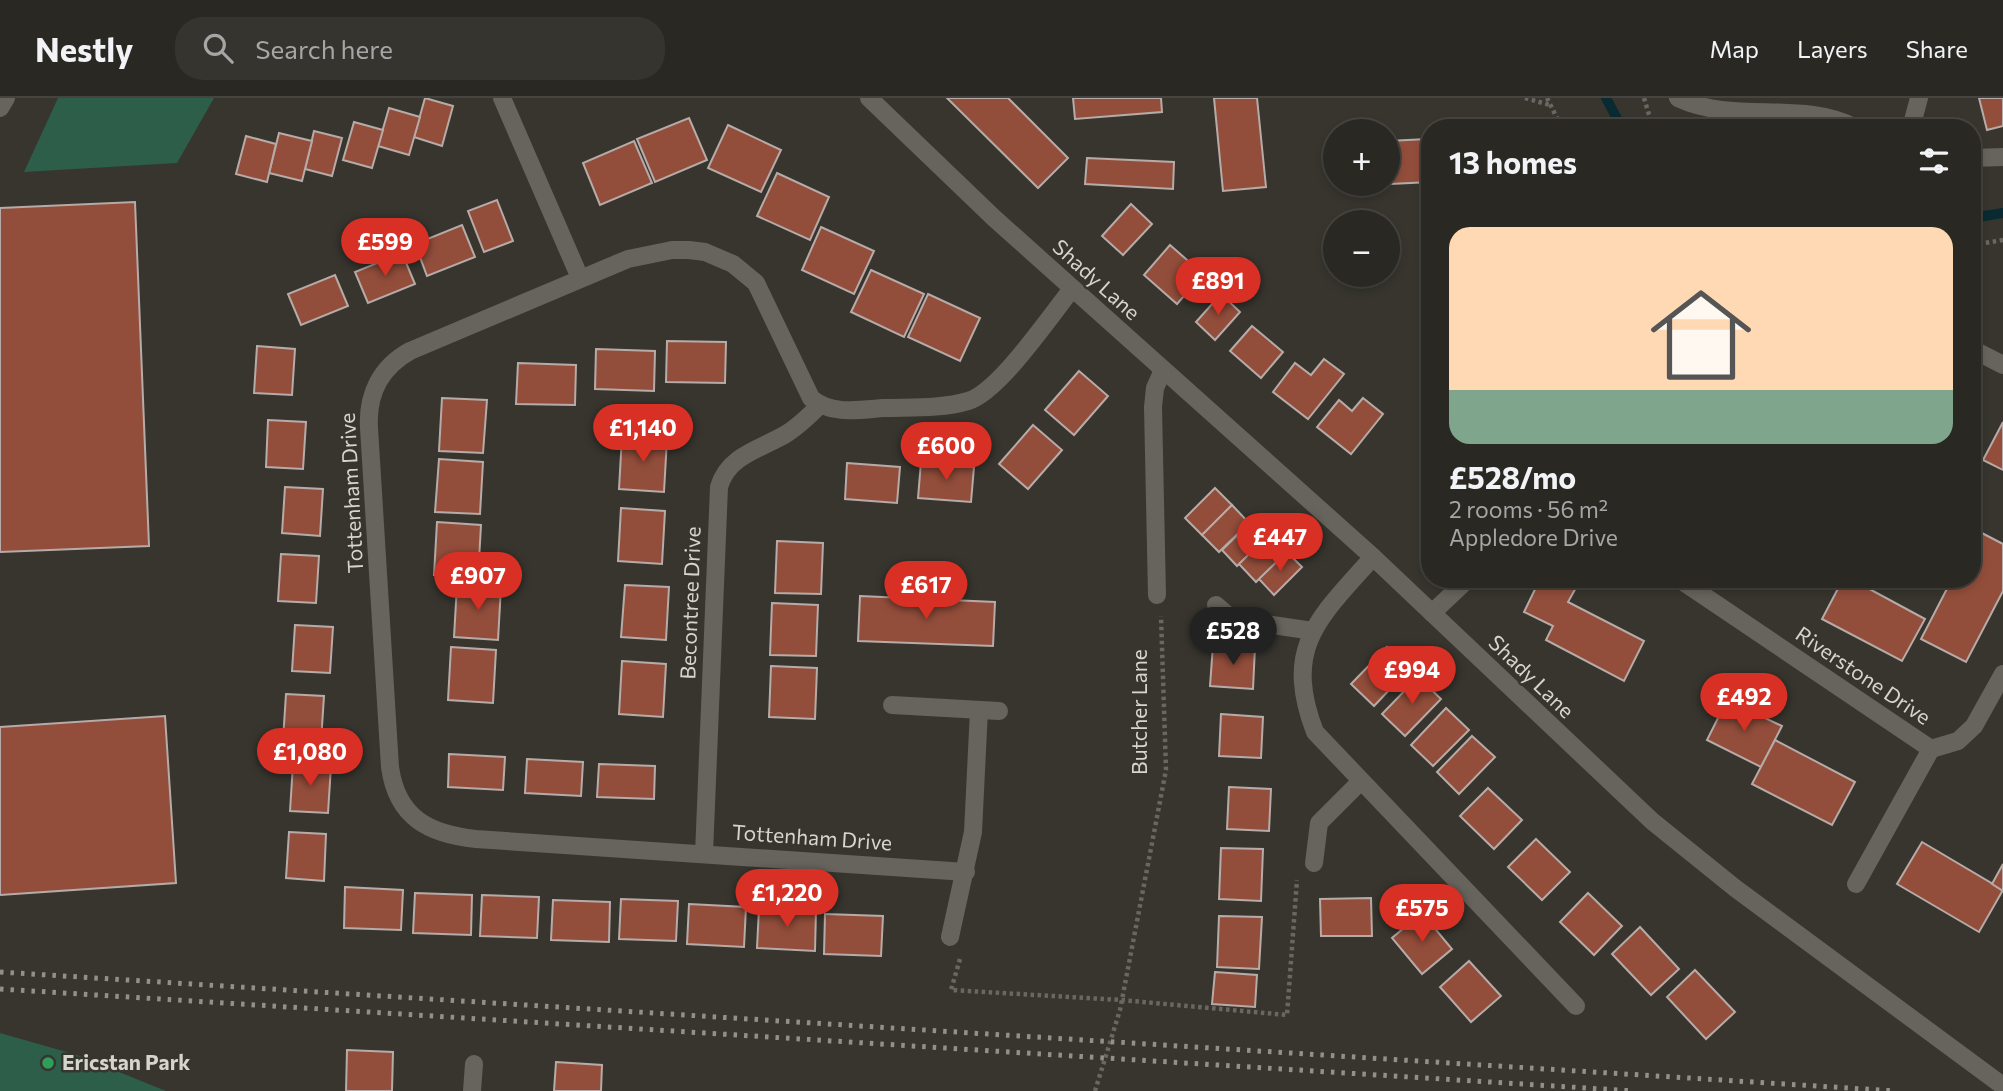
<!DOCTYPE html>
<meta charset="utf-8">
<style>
:root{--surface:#292822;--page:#35342f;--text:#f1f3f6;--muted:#a5a6a5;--line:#454440;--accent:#d93025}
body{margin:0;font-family:Commissioner,sans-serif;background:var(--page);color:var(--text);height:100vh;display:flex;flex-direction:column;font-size:26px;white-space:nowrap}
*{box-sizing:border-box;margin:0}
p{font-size:23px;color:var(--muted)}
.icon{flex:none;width:38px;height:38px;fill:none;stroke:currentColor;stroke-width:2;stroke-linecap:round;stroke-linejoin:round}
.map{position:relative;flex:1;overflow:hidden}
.details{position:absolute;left:1421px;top:21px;width:560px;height:469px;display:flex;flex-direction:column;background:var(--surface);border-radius:28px;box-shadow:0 4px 10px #0003,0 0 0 2px var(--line)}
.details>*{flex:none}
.controls{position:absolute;left:1323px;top:21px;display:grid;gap:14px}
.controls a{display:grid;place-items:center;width:77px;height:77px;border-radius:50%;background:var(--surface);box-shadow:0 4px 10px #0003,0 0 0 2px var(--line);font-size:35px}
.price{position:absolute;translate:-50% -60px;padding:0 16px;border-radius:24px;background:var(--accent);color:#fff;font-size:23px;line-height:46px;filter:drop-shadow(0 2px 4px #0008)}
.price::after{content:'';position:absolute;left:50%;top:42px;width:21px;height:16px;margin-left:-10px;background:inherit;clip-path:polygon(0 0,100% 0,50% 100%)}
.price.on{background:#222;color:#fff}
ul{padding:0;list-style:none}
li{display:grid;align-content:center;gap:14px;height:371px;padding:0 28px}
li span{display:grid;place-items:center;height:217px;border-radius:21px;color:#555}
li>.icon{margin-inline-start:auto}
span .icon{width:126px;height:126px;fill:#fffc;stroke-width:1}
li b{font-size:30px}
h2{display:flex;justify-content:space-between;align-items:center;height:84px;padding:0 28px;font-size:30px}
header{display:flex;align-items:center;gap:42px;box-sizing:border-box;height:98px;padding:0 35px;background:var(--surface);border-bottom:2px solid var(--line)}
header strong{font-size:33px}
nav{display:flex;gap:38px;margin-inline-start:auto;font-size:24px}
.search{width:490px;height:63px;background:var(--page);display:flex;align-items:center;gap:18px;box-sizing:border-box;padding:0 24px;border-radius:28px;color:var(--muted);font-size:26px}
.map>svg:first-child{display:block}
.green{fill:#2d5e49}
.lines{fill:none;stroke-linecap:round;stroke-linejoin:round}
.stream{stroke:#092a30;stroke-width:10}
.building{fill:#934e3b;stroke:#b6aba8;stroke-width:2}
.path{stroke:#696761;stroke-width:4.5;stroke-dasharray:3.5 3.5;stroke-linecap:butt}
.minor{stroke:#66645c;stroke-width:18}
.rail{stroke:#91908a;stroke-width:5;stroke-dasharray:3.5 7;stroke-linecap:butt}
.leisure-dot{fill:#2e9e5b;stroke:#37352e;stroke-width:2.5}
.labels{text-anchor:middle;stroke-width:5;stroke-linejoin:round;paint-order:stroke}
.street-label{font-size:21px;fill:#d5d4cf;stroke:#37352e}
.poi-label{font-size:21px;font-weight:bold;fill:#d5d4cf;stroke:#37352e;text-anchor:start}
</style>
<header>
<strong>Nestly</strong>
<div class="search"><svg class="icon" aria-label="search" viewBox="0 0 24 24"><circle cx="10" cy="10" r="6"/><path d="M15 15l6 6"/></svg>Search here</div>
<nav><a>Map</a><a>Layers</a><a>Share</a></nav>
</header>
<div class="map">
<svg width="2003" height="993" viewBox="0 0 2003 993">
<rect width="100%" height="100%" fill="#37352e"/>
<g class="green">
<polygon points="58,0 214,0 177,65 24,74"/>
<polygon points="0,935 77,957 166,993 0,993"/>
</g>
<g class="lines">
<g class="stream">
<polyline points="1606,0 1622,30"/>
<polyline points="1972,120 2003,115"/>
</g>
</g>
<g class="building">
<polygon points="425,0 453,8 442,48 414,39"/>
<polygon points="947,0 1008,0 1068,60 1038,90"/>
<polygon points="1073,0 1161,0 1162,14 1075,21"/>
<polygon points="1214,0 1257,0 1266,89 1223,93"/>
<polygon points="1979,0 2003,0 2003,28 1987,32"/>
<polygon points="389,10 420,19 409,57 378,48"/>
<polygon points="689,20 707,62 655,84 637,41"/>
<polygon points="354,24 383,32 372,70 343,62"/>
<polygon points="728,27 781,52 761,94 708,70"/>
<polygon points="314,33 342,40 332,78 305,71"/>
<polygon points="279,35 312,43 302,83 269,75"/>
<polygon points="246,38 276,46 267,84 236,76"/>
<polygon points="1427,41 1430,84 1350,88 1350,86 1388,86 1388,43"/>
<polygon points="634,43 652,85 600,107 583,65"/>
<polygon points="1087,60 1174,64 1173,91 1085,86"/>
<polygon points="777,75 829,99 810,142 757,118"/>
<polygon points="497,102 513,143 484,154 468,113"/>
<polygon points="135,104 149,448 0,454 0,110"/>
<polygon points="1131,106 1152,126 1123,157 1102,138"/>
<polygon points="462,127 475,159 427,178 415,146"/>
<polygon points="821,129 874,153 854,196 802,172"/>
<polygon points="1170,147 1203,176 1177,206 1144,177"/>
<polygon points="402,155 415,186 368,205 355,174"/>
<polygon points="871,172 924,196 904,239 851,214"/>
<polygon points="335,177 348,208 301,227 288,196"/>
<polygon points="928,196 980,220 960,263 908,239"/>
<polygon points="1221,196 1240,214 1215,242 1196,224"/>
<polygon points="1252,228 1283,254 1261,280 1230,253"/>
<polygon points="667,243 726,244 725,285 666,284"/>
<polygon points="257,248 295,251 292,297 254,295"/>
<polygon points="596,251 655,253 654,293 595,291"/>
<polygon points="1324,261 1344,276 1308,321 1273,294 1295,265 1311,277"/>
<polygon points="518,265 576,267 575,307 516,306"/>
<polygon points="1079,273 1108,298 1074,337 1045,312"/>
<polygon points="442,300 487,302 483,355 439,353"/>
<polygon points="1363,300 1383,316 1351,356 1317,329 1339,302 1352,313"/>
<polygon points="268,322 306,324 303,371 266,369"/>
<polygon points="2003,324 2003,372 1983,362"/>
<polygon points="1033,327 1062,352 1028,391 999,366"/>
<polygon points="622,338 667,341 664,394 619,391"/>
<polygon points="439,361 483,364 480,416 435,414"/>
<polygon points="921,364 974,369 971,404 918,400"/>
<polygon points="847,365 900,369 897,405 845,401"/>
<polygon points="285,389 323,391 320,438 282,435"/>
<polygon points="1215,390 1232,407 1202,437 1185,420"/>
<polygon points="1232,407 1249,425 1219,454 1202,437"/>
<polygon points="621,410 665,413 662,466 618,463"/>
<polygon points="1252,423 1267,439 1237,468 1222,452"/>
<polygon points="437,424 481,427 478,480 434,477"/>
<polygon points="1978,433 2003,446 2003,493 1966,564 1921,541 1952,481 1972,481 1972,443"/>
<polygon points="1269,437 1286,455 1256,484 1239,466"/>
<polygon points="777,443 823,445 821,496 775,495"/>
<polygon points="1287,454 1302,469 1274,497 1259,481"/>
<polygon points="281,456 319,458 316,505 278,503"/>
<polygon points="1540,481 1564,481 1577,488 1568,504 1644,543 1624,583 1546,542 1553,528 1524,514"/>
<polygon points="1843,481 1851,481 1925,521 1902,563 1822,521"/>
<polygon points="457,487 501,489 498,542 454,539"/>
<polygon points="625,487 669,489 666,542 621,539"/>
<polygon points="860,498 995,504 993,548 858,543"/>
<polygon points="772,505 818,507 816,558 770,557"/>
<polygon points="295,527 333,529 330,575 292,573"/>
<polygon points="1213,547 1255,549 1253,591 1210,588"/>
<polygon points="451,549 496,552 493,605 448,602"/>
<polygon points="1387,549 1409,571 1374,608 1351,586"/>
<polygon points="622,563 666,566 663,619 619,616"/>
<polygon points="771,568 817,570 815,621 769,619"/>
<polygon points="1418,579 1441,601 1405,638 1382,616"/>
<polygon points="286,596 324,598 321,644 283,642"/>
<polygon points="1727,602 1782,628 1761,669 1707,642"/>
<polygon points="1446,610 1469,632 1433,668 1411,647"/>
<polygon points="1221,616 1263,619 1261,660 1219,658"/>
<polygon points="165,618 176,785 0,797 0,629"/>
<polygon points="1472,638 1495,659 1459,696 1437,674"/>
<polygon points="1775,642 1855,684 1832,727 1752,686"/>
<polygon points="449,656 505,659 503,692 448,689"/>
<polygon points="527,661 583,664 581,698 525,695"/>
<polygon points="293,666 331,668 328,715 290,713"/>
<polygon points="599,666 655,668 654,701 597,699"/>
<polygon points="1229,689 1271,691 1269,733 1227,731"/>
<polygon points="1488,690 1522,722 1494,751 1460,718"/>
<polygon points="289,734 326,736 324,783 286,780"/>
<polygon points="1536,741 1570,774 1542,802 1508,769"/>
<polygon points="1922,744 2003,792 1979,834 1897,786"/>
<polygon points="1221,750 1263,751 1261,803 1219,801"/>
<polygon points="2003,766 2003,793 1992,786"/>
<polygon points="345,789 403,792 401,832 344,830"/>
<polygon points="415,795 472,797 471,837 413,835"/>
<polygon points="1588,795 1622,828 1594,857 1560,824"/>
<polygon points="482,797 539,799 537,840 480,838"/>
<polygon points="1371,800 1372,838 1321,838 1320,801"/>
<polygon points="621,801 678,803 676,843 619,841"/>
<polygon points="553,802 610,804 609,844 551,842"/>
<polygon points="689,806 746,809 744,849 687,846"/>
<polygon points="759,810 816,812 815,853 757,850"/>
<polygon points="1422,815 1452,851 1422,876 1392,840"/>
<polygon points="825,816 883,818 881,858 824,856"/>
<polygon points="1219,818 1262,819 1259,871 1217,869"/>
<polygon points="1640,829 1679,871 1651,897 1612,856"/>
<polygon points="1469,863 1501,898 1471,924 1440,889"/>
<polygon points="1695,872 1735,914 1706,941 1667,899"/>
<polygon points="1215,874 1257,877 1255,909 1212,906"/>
<polygon points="347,952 393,954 392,993 346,993"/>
<polygon points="556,964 602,967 601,993 554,993"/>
</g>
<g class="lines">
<g class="path">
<polyline points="1525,0 1550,7"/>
<polyline points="1547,0 1562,30"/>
<polyline points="1644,0 1653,30"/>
<polyline points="1972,147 2003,142"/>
<polyline points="960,861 951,892 1121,902 1287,917 1297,782"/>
<polyline points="1095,993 1120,912 1166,672 1161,518"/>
</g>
<g class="minor">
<polyline points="502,0 580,180"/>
<polyline points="869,0 994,120 1373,459 1652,723 1735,790 2003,988"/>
<path d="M1678,0C1736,27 1800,1 1856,30"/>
<polyline points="0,10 6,0"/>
<polyline points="1911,30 1919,0"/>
<polyline points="1972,60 2003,59"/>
<polyline points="1972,251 2003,267"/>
<path d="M1373,459C1320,519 1282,548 1315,634L1576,908"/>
<polyline points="1679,481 1931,651 1958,643 1974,628 2003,576"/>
<polyline points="1157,497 1153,309 1155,290 1163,272"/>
<polyline points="1216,507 1232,521 1313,533"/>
<polyline points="1432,515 1468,481"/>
<polyline points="892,607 999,613"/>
<path d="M704,756L719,389C728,357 761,351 786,336C799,328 809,318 820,307"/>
<polyline points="1314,765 1319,725 1361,683"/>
<path d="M966,774L476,741C429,736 397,720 390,669L369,330C367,296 381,269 410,253L628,161L672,152H689L705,154L733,166L756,185L811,300C830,317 859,312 883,310C910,309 941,311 968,303C999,294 1050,218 1072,191"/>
<polyline points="1856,786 1931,651"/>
<polyline points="950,839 973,734 979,612"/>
<polyline points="472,993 474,966"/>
</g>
<g class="rail">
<polyline points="0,874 1896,993"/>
<polyline points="0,891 1634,993"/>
</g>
</g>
<circle class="leisure-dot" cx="48" cy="965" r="7"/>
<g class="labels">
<g class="street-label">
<text transform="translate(1096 182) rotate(42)" y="7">Shady Lane</text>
<text transform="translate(352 395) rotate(-93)" y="7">Tottenham Drive</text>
<text transform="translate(691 505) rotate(-88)" y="7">Becontree Drive</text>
<text transform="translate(1863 578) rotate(34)" y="7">Riverstone Drive</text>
<text transform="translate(1531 579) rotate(44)" y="7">Shady Lane</text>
<text transform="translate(1140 614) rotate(-90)" y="7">Butcher Lane</text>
<text transform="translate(812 740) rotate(4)" y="7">Tottenham Drive</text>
</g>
<g class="poi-label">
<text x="62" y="972">Ericstan Park</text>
</g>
</g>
</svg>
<div class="controls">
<a>+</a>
<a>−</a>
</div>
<b class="price" style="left:385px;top:180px">£599</b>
<b class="price" style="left:1218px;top:219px">£891</b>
<b class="price" style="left:643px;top:366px">£1,140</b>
<b class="price" style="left:946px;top:384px">£600</b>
<b class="price" style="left:1280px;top:475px">£447</b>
<b class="price" style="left:478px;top:514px">£907</b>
<b class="price" style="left:926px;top:523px">£617</b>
<b class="price on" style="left:1233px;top:569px">£528</b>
<b class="price" style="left:1412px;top:608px">£994</b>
<b class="price" style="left:1744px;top:635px">£492</b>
<b class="price" style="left:310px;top:690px">£1,080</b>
<b class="price" style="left:787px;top:831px">£1,220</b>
<b class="price" style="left:1422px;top:846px">£575</b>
<section class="details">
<h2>13 homes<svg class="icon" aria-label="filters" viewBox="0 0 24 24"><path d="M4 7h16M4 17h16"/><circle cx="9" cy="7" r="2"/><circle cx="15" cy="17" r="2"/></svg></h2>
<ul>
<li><span style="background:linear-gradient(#ffd9b3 75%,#7fa58c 0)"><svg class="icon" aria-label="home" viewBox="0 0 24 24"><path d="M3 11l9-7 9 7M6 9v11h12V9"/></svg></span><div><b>£528/mo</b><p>2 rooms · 56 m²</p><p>Appledore Drive</p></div></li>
</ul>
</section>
</div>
